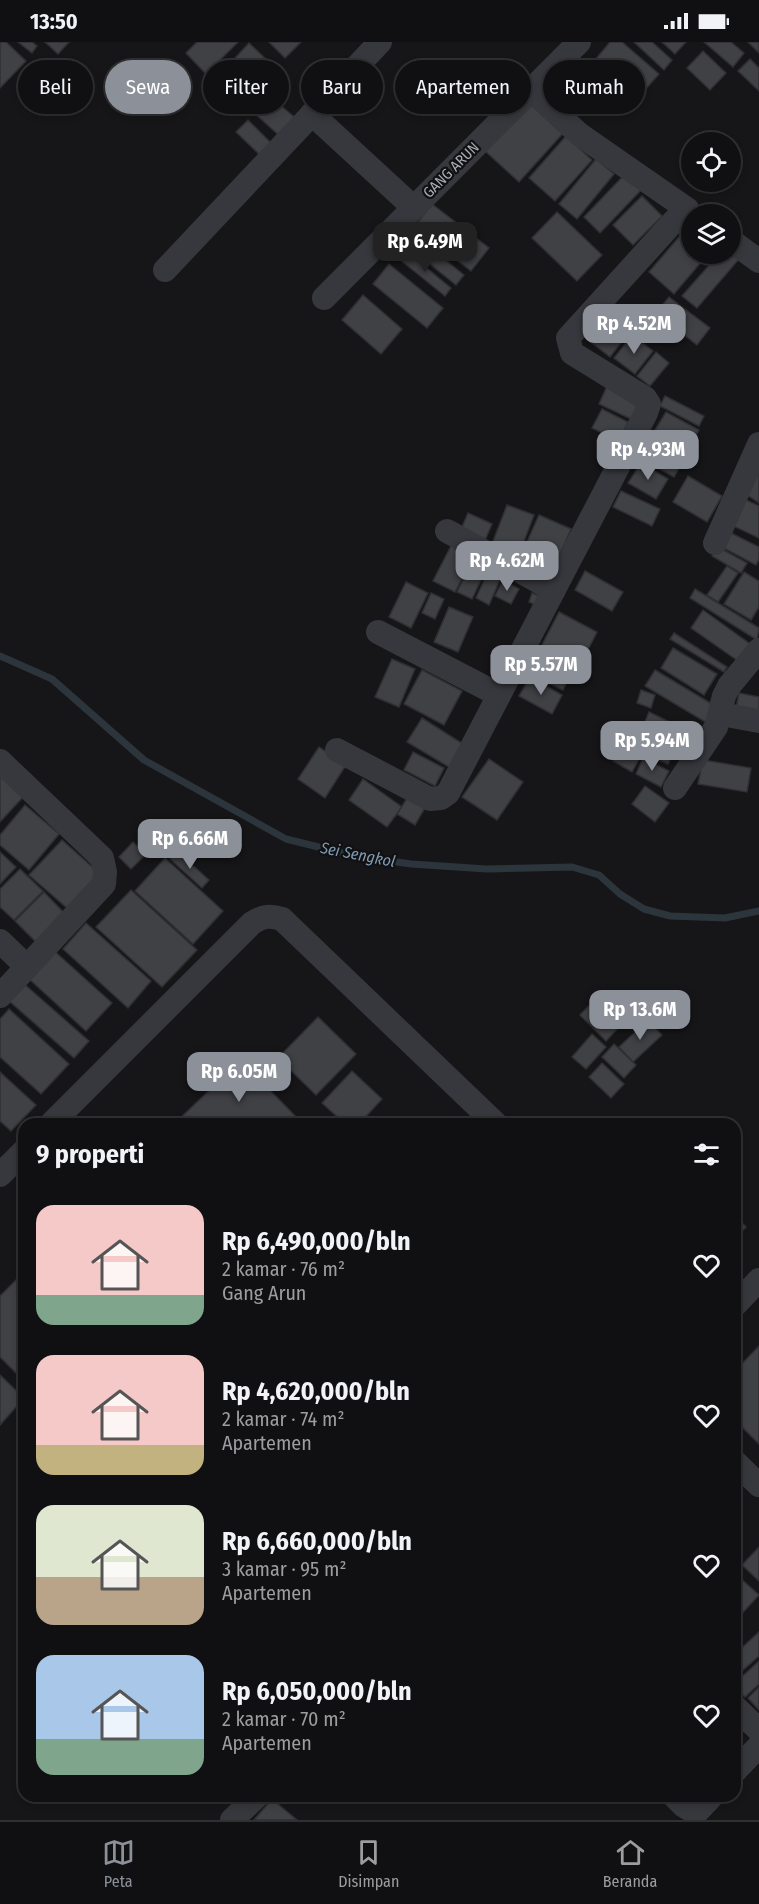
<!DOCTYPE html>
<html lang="id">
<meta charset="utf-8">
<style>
:root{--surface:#101012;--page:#19191b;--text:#f1f3f6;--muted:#9c9d9f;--line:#303032;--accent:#8c9099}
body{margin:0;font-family:"Fira Sans Condensed",sans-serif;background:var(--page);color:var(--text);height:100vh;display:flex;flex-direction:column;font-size:22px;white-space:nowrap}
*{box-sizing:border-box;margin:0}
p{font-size:20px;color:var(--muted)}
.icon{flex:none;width:33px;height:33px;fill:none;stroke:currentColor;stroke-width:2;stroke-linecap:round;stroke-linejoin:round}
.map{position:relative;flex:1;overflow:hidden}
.sheet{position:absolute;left:18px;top:1076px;width:723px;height:684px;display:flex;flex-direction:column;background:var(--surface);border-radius:18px;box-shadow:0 3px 9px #0003,0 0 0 2px var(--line)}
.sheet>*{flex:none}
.banner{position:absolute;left:18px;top:18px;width:723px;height:54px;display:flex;gap:12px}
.fabs{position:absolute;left:681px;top:90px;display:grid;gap:12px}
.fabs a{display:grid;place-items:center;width:60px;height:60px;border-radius:50%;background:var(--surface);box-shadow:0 3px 9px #0003,0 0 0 2px var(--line);font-size:30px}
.price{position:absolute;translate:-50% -51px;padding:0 14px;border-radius:12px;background:var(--accent);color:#fff;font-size:20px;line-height:39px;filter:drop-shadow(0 2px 3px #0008)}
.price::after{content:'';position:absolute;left:50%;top:36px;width:18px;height:14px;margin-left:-9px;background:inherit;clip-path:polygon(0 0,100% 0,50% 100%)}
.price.selected{background:#222;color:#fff}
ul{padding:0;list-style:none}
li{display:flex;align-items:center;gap:18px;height:150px;padding:0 18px}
li span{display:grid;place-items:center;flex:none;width:168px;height:120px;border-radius:18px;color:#555}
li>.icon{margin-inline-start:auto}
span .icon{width:72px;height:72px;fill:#fffc;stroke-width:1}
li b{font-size:26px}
h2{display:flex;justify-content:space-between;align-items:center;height:72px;padding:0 18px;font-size:26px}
.chip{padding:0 21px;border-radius:27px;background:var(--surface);box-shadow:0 3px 9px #0003,0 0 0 2px var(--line);font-size:21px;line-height:54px}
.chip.selected{background:var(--accent);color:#fff}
.status{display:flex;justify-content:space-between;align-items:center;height:42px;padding:0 30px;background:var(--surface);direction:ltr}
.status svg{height:16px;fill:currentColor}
.dock{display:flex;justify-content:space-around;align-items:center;height:84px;border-top:2px solid var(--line);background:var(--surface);font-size:16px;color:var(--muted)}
.dock a{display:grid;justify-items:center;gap:3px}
.dock .selected{color:var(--accent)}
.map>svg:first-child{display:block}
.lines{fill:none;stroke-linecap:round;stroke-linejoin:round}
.stream{stroke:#2c353c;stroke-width:7}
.building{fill:#404145;stroke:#303034;stroke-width:1.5}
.minor{stroke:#37383d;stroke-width:24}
.labels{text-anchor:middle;stroke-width:4.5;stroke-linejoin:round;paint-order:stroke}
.street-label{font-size:15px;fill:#a8adb8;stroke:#111113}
.water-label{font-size:16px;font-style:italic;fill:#7f9bb3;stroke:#111113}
</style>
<div class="status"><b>13:50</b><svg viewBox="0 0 49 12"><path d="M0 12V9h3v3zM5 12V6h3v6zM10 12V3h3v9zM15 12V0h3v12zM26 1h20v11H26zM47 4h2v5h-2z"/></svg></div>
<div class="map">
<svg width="759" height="1778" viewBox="0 0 759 1778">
<rect width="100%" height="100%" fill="#161618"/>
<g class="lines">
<polyline class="stream" points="0,614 52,637 144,718 286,797 355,814 411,822 487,827 572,825 599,833 620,852 644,867 670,874 725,876 759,869"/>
</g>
<g class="building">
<polygon points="0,0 6,0 26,19 0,46"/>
<polygon points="18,0 32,0 37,4 32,11"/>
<polygon points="45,0 69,0 58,12"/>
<polygon points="197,0 238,0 206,32 186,11"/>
<polygon points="269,0 301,0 285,16"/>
<polygon points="610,0 622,0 659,32 628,67 585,30"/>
<polygon points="634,0 652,0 672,18 664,28"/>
<polygon points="662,0 686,0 675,12"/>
<polygon points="704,0 731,0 744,11 733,25"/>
<polygon points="748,0 759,0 759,11"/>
<polygon points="249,1 270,21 233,61 212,41"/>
<polygon points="703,9 726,31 710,48 687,26"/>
<polygon points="750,17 759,26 759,49 738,29"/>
<polygon points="267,52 299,79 283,97 252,69"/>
<polygon points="531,58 565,89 519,140 485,109"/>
<polygon points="248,78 275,105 263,116 236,90"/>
<polygon points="566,94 592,118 555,159 529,136"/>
<polygon points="596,117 614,132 577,177 559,162"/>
<polygon points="626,131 642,147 600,191 584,175"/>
<polygon points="642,154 662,174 633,203 613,183"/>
<polygon points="432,162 489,206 471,229 414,185"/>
<polygon points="557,170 602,213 577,239 532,196"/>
<polygon points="692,180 692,212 708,212 674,252 649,230"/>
<polygon points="410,189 464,233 456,243 401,199"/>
<polygon points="406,209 451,246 445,254 399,217"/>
<polygon points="719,212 730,212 739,217 697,266 682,254"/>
<polygon points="389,222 443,266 427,286 373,242"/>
<polygon points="363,253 402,287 381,312 342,278"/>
<polygon points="669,255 710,286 697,303 656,271"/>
<polygon points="611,266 634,284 610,315 587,297"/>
<polygon points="632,293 653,309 635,332 614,316"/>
<polygon points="656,310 669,321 650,344 637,334"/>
<polygon points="608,342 642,359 633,378 599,362"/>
<polygon points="665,354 704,374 699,384 660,364"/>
<polygon points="602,367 628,380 619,399 592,386"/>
<polygon points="666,370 699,388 685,412 652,393"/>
<polygon points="647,397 684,418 674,435 637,414"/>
<polygon points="641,421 668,437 656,457 628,441"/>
<polygon points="756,431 759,433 759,461 743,450"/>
<polygon points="688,434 722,454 707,480 673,460"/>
<polygon points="621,449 660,467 652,484 613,465"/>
<polygon points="740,455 759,464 759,496 727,481"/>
<polygon points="507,463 534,473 517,518 490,507"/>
<polygon points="468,471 492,482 483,503 459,492"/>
<polygon points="539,473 571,487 550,535 518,520"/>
<polygon points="725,488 759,505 759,517 756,523 718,503"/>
<polygon points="452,502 474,514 455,550 433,539"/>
<polygon points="718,505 747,521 741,531 712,514"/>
<polygon points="475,514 489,521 472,557 457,550"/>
<polygon points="727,524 738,531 718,560 707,553"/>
<polygon points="490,525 503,531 489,563 476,556"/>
<polygon points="585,529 623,550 612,569 575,548"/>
<polygon points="744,530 759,539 759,565 751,578 724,562"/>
<polygon points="503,538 519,547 511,562 495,554"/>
<polygon points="406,540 428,551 411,586 389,575"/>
<polygon points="695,547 759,586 757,598 690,556"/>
<polygon points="431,551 444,557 435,577 422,571"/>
<polygon points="532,551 545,556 541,565 529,560"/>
<polygon points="449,565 473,575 458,610 434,600"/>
<polygon points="703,568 753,604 741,621 691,586"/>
<polygon points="559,570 597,590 579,625 541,605"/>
<polygon points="674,591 727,625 724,630 670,597"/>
<polygon points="673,606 717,632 704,653 661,626"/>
<polygon points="537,611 573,628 563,648 528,631"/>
<polygon points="392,617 415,627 399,665 375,655"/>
<polygon points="422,628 462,649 444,683 404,662"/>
<polygon points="655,628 717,665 707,681 645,644"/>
<polygon points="530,635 562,653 552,672 519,654"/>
<polygon points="641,648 655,653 651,666 637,661"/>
<polygon points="739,651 759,655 759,671 736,667"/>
<polygon points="649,670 676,683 671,694 644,682"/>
<polygon points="422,676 463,702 449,725 407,700"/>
<polygon points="630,680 649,687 640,709 621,702"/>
<polygon points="650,691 677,703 668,722 641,711"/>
<polygon points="622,703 641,714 632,730 613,719"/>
<polygon points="319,705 346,723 325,756 298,737"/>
<polygon points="413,710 444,726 435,744 404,728"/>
<polygon points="643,716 669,729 661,745 636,732"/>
<polygon points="489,717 523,740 497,778 462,755"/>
<polygon points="703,718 751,726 747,750 698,742"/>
<polygon points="0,734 23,755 0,780"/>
<polygon points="363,737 402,765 387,785 349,758"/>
<polygon points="645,744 669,761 655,780 632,762"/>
<polygon points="409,753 426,764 415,783 397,772"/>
<polygon points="25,763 59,792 29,828 0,803 0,793"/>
<polygon points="154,779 170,792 156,808 140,795"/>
<polygon points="62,798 99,831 67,866 29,833"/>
<polygon points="133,800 146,812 131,827 119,815"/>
<polygon points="177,809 209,838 202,846 170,817"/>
<polygon points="0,810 16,825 0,842"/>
<polygon points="165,816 223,869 193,902 135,849"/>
<polygon points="20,827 43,849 14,878 0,865 0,847"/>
<polygon points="131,848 197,908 162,945 96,885"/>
<polygon points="44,850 65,872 37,901 15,879"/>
<polygon points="86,881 151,939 128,966 63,907"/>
<polygon points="52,907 112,961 86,989 27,935"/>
<polygon points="23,941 89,999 74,1016 8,958"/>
<polygon points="598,954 625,979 606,999 580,973"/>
<polygon points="9,967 69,1022 41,1052 0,1015 0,977"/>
<polygon points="318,975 356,1012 316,1053 278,1016"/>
<polygon points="648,978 662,993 633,1020 619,1005"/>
<polygon points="592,992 606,1005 586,1027 572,1015"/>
<polygon points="614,1002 636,1023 624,1036 602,1015"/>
<polygon points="241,1018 298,1077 293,1082 174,1082"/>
<polygon points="602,1021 624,1042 611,1056 589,1035"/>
<polygon points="352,1029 382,1057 359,1082 345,1082 322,1061"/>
<polygon points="0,1030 36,1063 11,1089 0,1079"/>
<polygon points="735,1174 746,1185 735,1196"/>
<polygon points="24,1230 24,1339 0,1315 0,1254"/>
<polygon points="759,1304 759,1402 735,1378 735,1329"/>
<polygon points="0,1333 24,1356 0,1383"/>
<polygon points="759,1505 759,1539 742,1523"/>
<polygon points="739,1535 759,1553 735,1579 735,1540"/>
<polygon points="759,1590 759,1614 735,1635 735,1612"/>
<polygon points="759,1619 759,1642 745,1655 735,1645 735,1641"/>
<polygon points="759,1645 759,1668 748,1656"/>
<polygon points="272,1757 297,1778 254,1778"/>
</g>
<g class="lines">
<g class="minor">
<polyline points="312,72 414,166"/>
<polyline points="730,198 759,219"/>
<polyline points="165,228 380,0"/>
<polyline points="324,256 579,0"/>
<polyline points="447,489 554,548"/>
<polyline points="715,501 759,402"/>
<polyline points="378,590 499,653"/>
<polyline points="721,672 759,679"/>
<polyline points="337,708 430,757 441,756 448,751 646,371 649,362 645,356 572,311 568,296 674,179 687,167 579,92 531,48"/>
<polyline points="0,719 102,816 105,830 104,842 0,954"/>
<polyline points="675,746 716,685 724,654 729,644 759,608"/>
<polyline points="0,899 27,925"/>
<path d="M51,1082L252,881C263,874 270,873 282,877L496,1082"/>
<polyline points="0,1133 24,1109"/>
<polyline points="735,1263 759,1238"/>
<polyline points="735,1420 759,1443"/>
<polyline points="735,1665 759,1688"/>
<polyline points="735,1729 759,1704"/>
<polyline points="674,1754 684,1764 696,1771 712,1754"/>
<polyline points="232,1778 257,1754"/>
</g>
</g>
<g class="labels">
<g class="street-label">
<text transform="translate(451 128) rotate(-45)" y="5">GANG ARUN</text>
</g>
<g class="water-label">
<text transform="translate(358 812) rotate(11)" y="6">Sei Sengkol</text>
</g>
</g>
</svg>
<div class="fabs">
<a><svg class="icon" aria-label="locate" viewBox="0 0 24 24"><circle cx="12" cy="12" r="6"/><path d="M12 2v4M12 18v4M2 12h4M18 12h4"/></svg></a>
<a><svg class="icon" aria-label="layers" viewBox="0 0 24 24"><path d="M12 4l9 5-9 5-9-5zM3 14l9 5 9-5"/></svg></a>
</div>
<b class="price selected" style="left:425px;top:231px">Rp 6.49M</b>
<b class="price" style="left:634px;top:313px">Rp 4.52M</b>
<b class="price" style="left:648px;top:439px">Rp 4.93M</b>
<b class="price" style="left:507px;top:550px">Rp 4.62M</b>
<b class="price" style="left:541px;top:654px">Rp 5.57M</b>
<b class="price" style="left:652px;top:730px">Rp 5.94M</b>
<b class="price" style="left:190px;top:828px">Rp 6.66M</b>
<b class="price" style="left:640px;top:999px">Rp 13.6M</b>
<b class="price" style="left:239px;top:1061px">Rp 6.05M</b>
<div class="banner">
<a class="chip">Beli</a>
<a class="chip selected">Sewa</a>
<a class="chip">Filter</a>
<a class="chip">Baru</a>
<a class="chip">Apartemen</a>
<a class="chip">Rumah</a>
</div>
<section class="sheet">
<h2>9 properti<svg class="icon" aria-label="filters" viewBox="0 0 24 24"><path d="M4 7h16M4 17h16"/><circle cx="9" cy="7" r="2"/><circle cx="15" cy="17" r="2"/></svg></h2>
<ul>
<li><span style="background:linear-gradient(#f6c9c9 75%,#7fa58c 0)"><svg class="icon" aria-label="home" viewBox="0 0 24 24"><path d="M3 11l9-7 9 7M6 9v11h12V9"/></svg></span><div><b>Rp 6,490,000/bln</b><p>2 kamar · 76 m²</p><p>Gang Arun</p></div><svg class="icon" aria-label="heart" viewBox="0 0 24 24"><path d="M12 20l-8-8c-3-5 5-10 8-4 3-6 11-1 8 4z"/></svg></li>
<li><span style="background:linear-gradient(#f6c9c9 75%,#c2b280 0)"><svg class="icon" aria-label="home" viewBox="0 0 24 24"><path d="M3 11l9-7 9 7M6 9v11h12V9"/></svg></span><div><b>Rp 4,620,000/bln</b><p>2 kamar · 74 m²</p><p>Apartemen</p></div><svg class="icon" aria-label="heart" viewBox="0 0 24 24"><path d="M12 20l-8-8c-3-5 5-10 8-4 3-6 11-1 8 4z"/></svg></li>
<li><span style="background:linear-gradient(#dfe7d0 60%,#b9a48a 0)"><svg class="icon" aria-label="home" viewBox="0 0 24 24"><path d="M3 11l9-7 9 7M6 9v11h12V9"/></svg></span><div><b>Rp 6,660,000/bln</b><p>3 kamar · 95 m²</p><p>Apartemen</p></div><svg class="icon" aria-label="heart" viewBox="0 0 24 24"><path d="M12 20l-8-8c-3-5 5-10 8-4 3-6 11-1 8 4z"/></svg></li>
<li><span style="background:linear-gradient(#a9c7e8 70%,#7fa58c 0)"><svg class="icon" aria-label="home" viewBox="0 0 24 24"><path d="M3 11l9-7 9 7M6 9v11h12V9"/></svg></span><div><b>Rp 6,050,000/bln</b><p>2 kamar · 70 m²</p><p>Apartemen</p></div><svg class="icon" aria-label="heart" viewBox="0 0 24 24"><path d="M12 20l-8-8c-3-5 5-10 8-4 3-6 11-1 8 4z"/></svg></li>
</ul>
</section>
</div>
<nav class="dock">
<a class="selected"><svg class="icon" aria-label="map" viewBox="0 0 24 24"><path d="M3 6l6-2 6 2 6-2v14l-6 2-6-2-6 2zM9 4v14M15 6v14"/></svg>Peta</a>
<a><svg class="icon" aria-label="saved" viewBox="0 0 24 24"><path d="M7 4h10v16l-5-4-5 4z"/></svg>Disimpan</a>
<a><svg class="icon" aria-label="home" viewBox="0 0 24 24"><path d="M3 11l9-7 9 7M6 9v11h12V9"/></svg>Beranda</a>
</nav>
